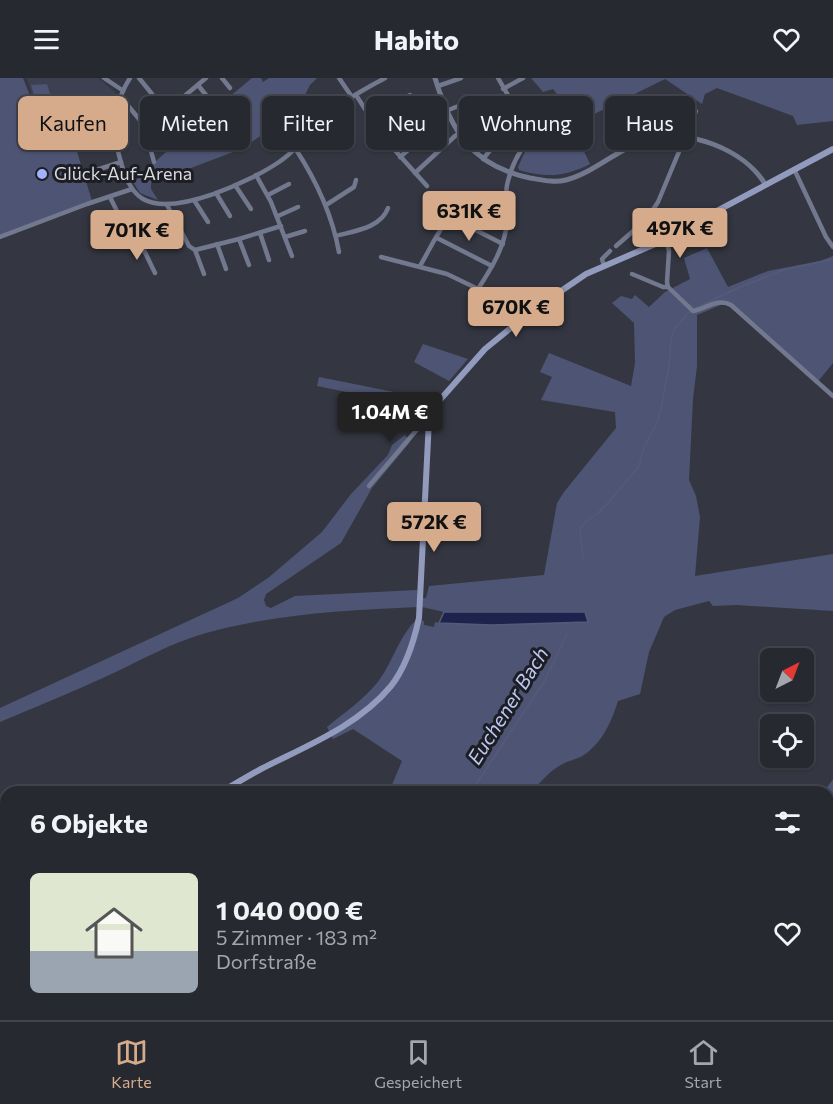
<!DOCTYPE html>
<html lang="de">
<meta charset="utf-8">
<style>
:root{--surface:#272931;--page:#33353d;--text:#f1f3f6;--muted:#a4a6ab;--line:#43454d;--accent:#d6ab8b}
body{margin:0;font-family:Commissioner,sans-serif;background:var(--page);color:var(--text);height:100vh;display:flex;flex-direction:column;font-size:22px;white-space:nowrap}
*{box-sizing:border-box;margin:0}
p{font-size:20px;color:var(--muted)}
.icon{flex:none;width:33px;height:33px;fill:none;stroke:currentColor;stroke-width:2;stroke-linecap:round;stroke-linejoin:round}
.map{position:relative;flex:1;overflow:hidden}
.panel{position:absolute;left:0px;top:708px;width:834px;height:234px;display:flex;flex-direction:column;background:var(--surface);border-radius:18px 18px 0 0;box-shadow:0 2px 4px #0004,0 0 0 2px var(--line)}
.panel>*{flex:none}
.guide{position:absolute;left:18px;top:18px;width:798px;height:54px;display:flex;gap:12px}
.needle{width:39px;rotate:42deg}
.buttons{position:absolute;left:760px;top:570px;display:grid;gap:12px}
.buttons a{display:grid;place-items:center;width:54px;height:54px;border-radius:9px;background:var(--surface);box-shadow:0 2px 4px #0004,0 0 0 2px var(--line);font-size:30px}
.price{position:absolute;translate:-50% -51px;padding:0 14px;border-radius:6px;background:var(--accent);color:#111;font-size:20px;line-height:39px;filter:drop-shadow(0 2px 3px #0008)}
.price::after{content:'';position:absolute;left:50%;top:36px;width:18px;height:14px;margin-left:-9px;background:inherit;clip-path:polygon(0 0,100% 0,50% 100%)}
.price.active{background:#222;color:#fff}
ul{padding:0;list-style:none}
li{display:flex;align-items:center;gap:18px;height:150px;padding:0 30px}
li span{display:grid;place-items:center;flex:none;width:168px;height:120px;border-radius:9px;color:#555}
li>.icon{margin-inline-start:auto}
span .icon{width:72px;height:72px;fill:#fffc;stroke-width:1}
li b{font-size:26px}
h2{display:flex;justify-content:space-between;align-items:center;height:72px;padding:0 30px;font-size:26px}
.pill{padding:0 21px;border-radius:9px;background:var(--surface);box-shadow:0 2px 4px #0004,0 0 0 2px var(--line);font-size:21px;line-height:54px}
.pill.active{background:var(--accent);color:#111}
header{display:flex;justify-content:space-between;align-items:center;height:78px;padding:0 30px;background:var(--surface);font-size:27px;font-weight:700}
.tabs{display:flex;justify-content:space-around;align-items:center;height:84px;border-top:2px solid var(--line);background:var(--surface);font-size:16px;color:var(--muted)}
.tabs a{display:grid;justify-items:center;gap:3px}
.tabs .active{color:var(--accent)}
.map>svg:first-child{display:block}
.built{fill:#3c4050}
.green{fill:#4e5574}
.water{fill:#1d234d;stroke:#555a79;stroke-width:1.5}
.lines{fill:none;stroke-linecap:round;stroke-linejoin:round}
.stream{stroke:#555a79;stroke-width:1.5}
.minor{stroke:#72788d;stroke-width:4.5}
.tertiary{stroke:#72788d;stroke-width:5}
.secondary{stroke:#929bbe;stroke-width:6}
.poi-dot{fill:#a1b3fd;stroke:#1d1e23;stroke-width:2}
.labels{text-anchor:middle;stroke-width:6;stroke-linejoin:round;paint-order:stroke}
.poi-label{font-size:18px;fill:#d9dbe1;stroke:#1d1e23;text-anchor:start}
.water-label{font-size:20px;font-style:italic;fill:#bcc8f4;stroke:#1d1e23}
</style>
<header><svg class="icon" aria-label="menu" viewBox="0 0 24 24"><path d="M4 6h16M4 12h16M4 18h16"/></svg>Habito<svg class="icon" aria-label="heart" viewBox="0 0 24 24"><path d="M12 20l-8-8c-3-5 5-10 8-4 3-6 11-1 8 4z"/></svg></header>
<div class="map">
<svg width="833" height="942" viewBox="0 0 833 942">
<rect width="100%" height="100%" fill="#343741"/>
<polygon class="built" points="27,0 98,0 115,14 116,19 112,21 109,35 111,38 107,41 41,46"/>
<g class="green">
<polygon points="0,0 23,0 41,46 68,44 92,123 0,158"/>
<polygon points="252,0 261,0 263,4 269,0 317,0 310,7 298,30 311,45 287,71 271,51 241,71 191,90 155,102 151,105 151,111 158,122 140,115 133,104 199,44"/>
<polygon points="531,0 833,0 833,43 797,47 793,38 717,10 705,16 702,26 665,1 578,44 553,11 543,14"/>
<polygon points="47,6 56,35 78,34 80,41 42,44 31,7"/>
<polygon points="409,18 438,70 434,75 395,26"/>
<path d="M563,29L590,86C565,99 545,100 519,92L518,89L529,65L537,67L547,59L538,51Z"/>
<path d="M707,170L728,209L768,193L820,183L833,178V285L816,306L731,229L723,226L697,237V288L693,321L689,402L696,418L700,439L695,498L833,476V533L737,527L713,528L709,523L675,532L664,539L649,574L640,616L618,623C612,642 604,661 588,674C579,682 568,682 559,688C548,695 540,704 532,714H389L402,683L353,651L333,661L327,649C344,635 363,622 377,605C393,585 398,559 417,541L424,543V547L434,549L435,544L439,545L444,534L422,529L423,520H426L429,508L544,497L557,425L564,414L616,350L615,334L541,322L552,299L540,294L549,275L631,308L635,285L634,245L612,225L621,218L632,221L635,217L649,229L665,214L690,201L684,180Z"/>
<polygon points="423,266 468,281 449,303 414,284"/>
<polygon points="319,299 399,315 395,324 317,308"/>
<path d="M405,357L410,364L372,410L341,465L266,516L264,522L266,528L271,530L295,518L417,512L418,529C346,532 275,536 206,555C170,565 138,584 105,599C70,615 35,629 0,644V630L238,520L268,500L322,454L351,416L388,377L392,367Z"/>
<polygon points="833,701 833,878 829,872 828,866 828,714 824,714"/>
<polygon points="300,936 355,936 353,942 297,942"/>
</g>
<g class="water">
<polygon points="444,534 585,534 588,544 491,547 439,545"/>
<polygon points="213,936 246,936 254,942 209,942"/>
</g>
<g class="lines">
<g class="stream">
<polyline points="694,231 733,212 783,192 833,181"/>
<polyline points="583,481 580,453 583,446 597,436 609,424 639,388 644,369 657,345 661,331 669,288 671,261 675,250 690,233"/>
<polyline points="471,714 545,602 567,556"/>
<polyline points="828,778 833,774"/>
<polyline points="828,823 830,828 828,830"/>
<polyline points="828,834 830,839 828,843"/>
<polyline points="828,850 829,862 833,870"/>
<polyline points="345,942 348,936"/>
</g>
<g class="minor">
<polyline points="104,0 122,12"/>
<path d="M130,0C117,20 112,46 117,69C121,86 127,112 143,121C175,139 251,103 279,84C299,71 313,49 331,34C347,20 367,10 385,0"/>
<polyline points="139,0 152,16"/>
<polyline points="222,0 230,10"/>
<polyline points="339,0 352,19"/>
<polyline points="498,0 517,33 534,52"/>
<polyline points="198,7 213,26"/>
<polyline points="438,8 461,0"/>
<polyline points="503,11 523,0"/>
<polyline points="356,17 383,59 427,108"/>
<polyline points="120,18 144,47 154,84"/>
<polyline points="180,22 197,43"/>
<polyline points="446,33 481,19"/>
<polyline points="517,33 536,19"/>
<polyline points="162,37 179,57"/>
<polyline points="369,40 410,17"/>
<polyline points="145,51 206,0"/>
<polyline points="383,59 406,44"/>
<polyline points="76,69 115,61"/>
<path d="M295,70C316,102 332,136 339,174"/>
<polyline points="400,79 421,61"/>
<polyline points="483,81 505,54"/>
<polyline points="794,91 826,159 833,169"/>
<polyline points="415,95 455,58 491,37"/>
<polyline points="84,96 121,84"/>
<polyline points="256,97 271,124 292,178"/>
<polyline points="235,107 251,131"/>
<polyline points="216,115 230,138"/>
<polyline points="268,117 289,106"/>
<polyline points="110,119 136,172 144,172"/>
<polyline points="194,122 208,144"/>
<polyline points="167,127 189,168 195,172 204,196"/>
<polyline points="326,127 354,109 356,102"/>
<polyline points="278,138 298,129"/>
<polyline points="450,139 503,166"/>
<polyline points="260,155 269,182"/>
<path d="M336,158C354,153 381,150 388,130"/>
<polyline points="0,159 87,126 132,111"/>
<polyline points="285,159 305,153"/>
<polyline points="437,160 492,188"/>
<path d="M666,160L669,173L667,204L668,209L693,233C707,230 718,220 731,227L833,318"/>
<polyline points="239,161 249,187"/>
<polyline points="139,162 155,195"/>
<polyline points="138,163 154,154"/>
<polyline points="217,166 226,191"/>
<polyline points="616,168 647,141 658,124 696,33"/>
<polyline points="195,172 239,161 281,148"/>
<polyline points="381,179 447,196 478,211 497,225"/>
<path d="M420,188C432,168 449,127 473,122C484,119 495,122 506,124"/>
<polyline points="604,188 602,181 610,173"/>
<polyline points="632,196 663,209 668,209"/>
<path d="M478,211C491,191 505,169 507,144C507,130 504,116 508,103C516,70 537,50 561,29"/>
<polyline points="503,228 507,229 519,243"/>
<polyline points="369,408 420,348 429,342"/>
<polyline points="828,761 828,765"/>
<polyline points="725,942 731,936"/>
</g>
<path class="tertiary" d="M435,0C451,53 472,88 530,100C542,102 554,105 566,102C596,94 620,69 648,61C687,50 744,71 765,106"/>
<g class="secondary">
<path d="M221,714C235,706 248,698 261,691C306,668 358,648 391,608C406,589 414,563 419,540L429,342L439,323L485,271L523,240L564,211L586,196L653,167L833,71"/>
<polyline points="49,942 52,936"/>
</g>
</g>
<circle class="poi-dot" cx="42" cy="96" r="6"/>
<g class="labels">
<g class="poi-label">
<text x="54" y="102">Glück-Auf-Arena</text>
</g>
<g class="water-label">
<text transform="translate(508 628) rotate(-58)" y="7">Euchener Bach</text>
</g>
</g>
</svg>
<div class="buttons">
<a><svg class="needle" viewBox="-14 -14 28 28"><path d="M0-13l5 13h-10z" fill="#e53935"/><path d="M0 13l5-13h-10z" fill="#a4a6ab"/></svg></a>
<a><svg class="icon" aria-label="locate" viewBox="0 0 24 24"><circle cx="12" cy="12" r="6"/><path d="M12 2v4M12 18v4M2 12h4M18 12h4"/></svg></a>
</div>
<b class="price" style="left:469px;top:164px">631K €</b>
<b class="price" style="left:680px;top:181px">497K €</b>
<b class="price" style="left:137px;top:183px">701K €</b>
<b class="price" style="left:516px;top:260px">670K €</b>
<b class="price active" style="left:390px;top:365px">1.04M €</b>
<b class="price" style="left:434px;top:475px">572K €</b>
<div class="guide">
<a class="pill active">Kaufen</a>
<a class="pill">Mieten</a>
<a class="pill">Filter</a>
<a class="pill">Neu</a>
<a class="pill">Wohnung</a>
<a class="pill">Haus</a>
</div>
<section class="panel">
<h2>6 Objekte<svg class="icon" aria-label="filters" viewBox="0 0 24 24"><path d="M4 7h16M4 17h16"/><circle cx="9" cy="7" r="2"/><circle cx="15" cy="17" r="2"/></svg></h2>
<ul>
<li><span style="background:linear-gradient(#dfe7d0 65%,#9aa5b1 0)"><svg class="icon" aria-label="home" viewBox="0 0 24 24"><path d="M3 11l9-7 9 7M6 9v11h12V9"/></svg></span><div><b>1 040 000 €</b><p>5 Zimmer · 183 m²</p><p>Dorfstraße</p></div><svg class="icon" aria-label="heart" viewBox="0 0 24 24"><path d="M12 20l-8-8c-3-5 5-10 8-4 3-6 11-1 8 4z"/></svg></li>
</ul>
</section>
</div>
<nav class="tabs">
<a class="active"><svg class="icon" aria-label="map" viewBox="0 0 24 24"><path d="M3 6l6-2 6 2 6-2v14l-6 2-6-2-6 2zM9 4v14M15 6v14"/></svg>Karte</a>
<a><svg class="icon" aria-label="saved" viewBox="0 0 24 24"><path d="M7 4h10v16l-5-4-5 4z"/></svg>Gespeichert</a>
<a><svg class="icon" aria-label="home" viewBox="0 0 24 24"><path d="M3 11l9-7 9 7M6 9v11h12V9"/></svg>Start</a>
</nav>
